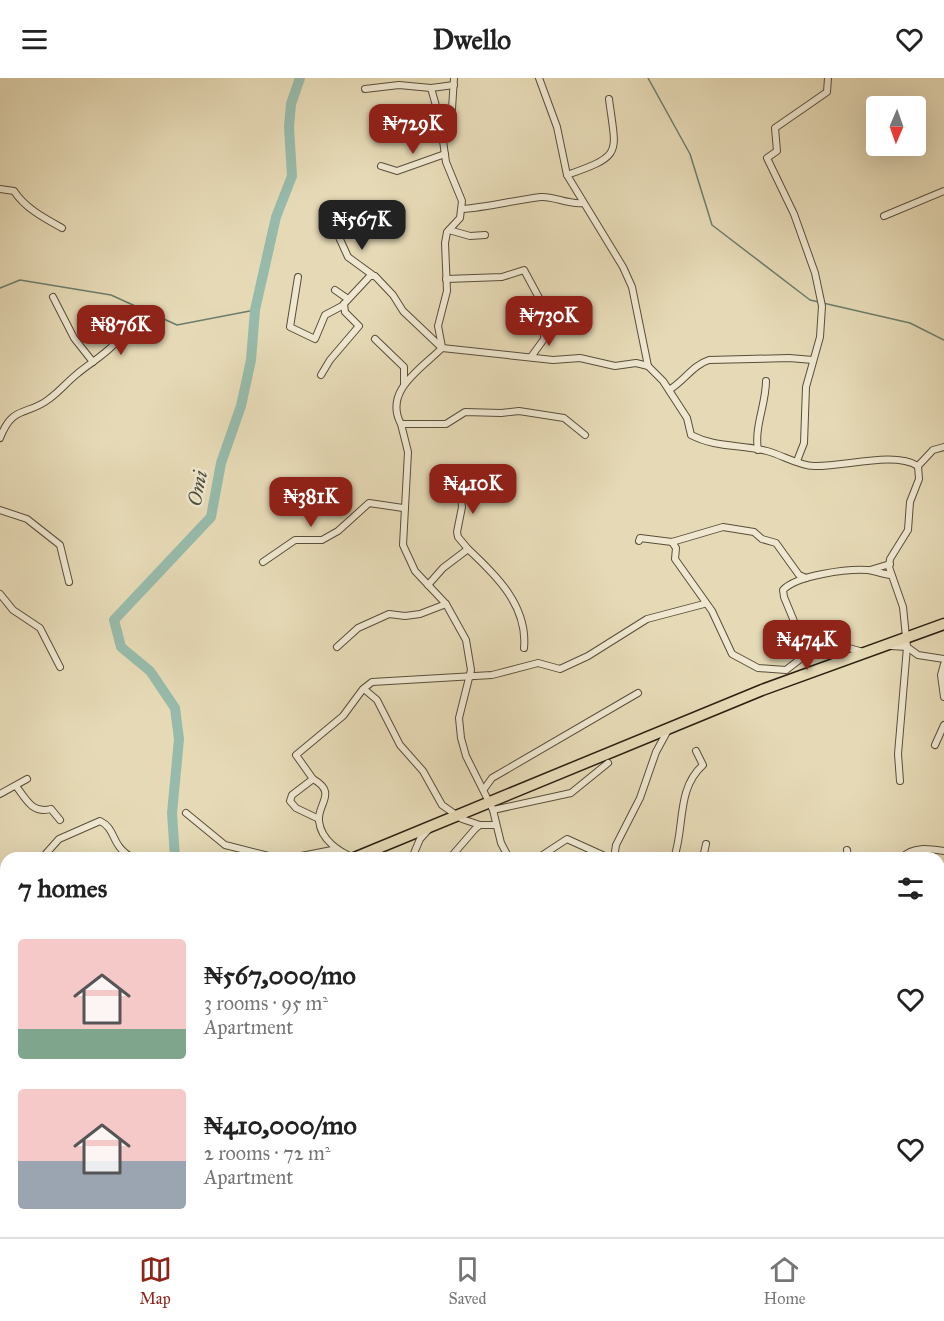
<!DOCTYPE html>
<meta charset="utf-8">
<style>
:root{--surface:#fff;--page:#f6f6f6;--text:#222;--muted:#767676;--line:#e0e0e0;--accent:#8f2418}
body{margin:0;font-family:"IM FELL Great Primer",serif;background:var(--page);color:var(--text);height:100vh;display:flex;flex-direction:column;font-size:22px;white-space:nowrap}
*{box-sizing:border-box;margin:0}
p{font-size:20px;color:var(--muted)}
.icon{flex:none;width:33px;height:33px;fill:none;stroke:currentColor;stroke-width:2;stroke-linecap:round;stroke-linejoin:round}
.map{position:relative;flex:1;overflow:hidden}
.sheet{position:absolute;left:0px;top:774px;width:945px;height:386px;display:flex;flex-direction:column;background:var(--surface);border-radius:18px 18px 0 0;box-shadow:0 6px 24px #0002}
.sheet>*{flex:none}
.needle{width:39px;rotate:182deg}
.fabs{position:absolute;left:866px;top:18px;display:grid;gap:12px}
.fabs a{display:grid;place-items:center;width:60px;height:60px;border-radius:6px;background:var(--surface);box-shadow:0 6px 24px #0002;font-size:30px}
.price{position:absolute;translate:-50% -51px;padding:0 14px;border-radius:12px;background:var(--accent);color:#fff;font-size:20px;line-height:39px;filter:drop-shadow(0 2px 3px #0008)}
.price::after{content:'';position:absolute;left:50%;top:36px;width:18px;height:14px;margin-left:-9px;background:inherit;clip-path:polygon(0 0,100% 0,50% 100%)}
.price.on{background:#222;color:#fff}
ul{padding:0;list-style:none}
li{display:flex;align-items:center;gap:18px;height:150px;padding:0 18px}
li span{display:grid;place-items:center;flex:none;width:168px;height:120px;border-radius:6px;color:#555}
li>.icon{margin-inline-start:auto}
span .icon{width:72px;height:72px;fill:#fffc;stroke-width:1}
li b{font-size:26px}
h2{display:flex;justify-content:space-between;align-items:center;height:72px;padding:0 18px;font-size:26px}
header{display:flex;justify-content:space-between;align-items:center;height:78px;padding:0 18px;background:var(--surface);font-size:27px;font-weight:800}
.tabs{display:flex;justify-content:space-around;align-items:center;height:84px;border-top:2px solid var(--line);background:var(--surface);font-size:16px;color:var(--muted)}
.tabs a{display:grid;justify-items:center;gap:3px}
.tabs .on{color:var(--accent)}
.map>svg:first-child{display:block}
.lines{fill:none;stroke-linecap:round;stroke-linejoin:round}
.stream{stroke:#6b7d6d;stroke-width:1.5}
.river{stroke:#97bbab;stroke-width:10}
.street-casing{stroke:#594e3a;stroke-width:8}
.highway-casing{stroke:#2a1f10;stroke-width:13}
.street{stroke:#efe7d0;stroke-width:6}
.highway{stroke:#e6dab6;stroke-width:10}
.labels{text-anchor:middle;stroke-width:5;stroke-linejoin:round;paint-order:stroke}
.water-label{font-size:20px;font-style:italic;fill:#4b4e3e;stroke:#efe7d0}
</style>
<header><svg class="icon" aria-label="menu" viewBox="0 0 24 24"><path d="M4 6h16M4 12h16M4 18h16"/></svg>Dwello<svg class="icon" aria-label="heart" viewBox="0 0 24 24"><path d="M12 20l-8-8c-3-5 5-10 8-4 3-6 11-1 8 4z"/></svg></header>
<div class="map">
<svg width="944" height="1159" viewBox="0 0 944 1159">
<rect width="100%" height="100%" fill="#e6dab6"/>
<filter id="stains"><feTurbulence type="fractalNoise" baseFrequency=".00333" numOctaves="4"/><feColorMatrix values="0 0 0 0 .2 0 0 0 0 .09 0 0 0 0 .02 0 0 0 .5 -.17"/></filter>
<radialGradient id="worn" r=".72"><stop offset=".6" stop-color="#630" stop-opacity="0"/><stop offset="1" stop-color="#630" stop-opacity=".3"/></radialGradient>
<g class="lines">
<g class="stream">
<polyline points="648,0 690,76 712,147 810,222 819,224"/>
<polyline points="0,210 20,202 111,217 177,247 255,232"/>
<polyline points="823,225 910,245 944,262"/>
<polyline points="502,1159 508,1154"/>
</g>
<g class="river">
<polyline points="175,780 172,735 179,661 175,630 150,593 121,569 114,542 211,439 221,385 241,328 251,282 255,232 276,139 292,98 289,49 291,26 300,0"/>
<polyline points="179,1154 192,1159"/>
</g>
<g class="street-casing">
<g id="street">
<path d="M539,0L557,49L567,97L623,189L632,209L648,288L663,303L687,340L691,357C716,370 740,366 767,373C782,377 799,388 814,388C844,389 894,373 918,388"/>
<polyline points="365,11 399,7 431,10"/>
<polyline points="440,42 431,10 454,7"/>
<polyline points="381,88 397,93 445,76"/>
<path d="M567,97C624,77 616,76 609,21"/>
<path d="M0,111L14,113C25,130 44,140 62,150"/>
<path d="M462,131C489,129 515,122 541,119C554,118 568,127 583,125"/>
<polyline points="884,138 944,113"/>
<polyline points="449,152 470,158 485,157"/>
<polyline points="338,157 348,179 374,198"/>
<polyline points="298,199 290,249 315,261 325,237 342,228 370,198 375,198 393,217 403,233 442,270 553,282 580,280 615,288 636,285 648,288"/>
<polyline points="446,201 502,199 524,192 545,231"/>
<polyline points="335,212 348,221"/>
<polyline points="53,219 74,260 93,284"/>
<polyline points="375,261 404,289 404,305"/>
<polyline points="442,269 438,248 447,213 445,165 447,154 460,140 462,123 446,84 440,42 452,31 454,0"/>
<path d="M442,270C422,290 383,313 401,346H446L465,334L501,335L519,333L564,340L585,357"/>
<polyline points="531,279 544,261 545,231 564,224"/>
<polyline points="321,297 330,282 359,248 345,234 344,226"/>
<path d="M669,312C684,303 693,287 709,282L789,280L813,282"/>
<polyline points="401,346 408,374 403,467 415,493 446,526 466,562 471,592 459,640 461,660 466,678 493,732 501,765 509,780"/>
<path d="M0,360C13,326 28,338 49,321C59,314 67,304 77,296C94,281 124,268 126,241"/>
<path d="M758,372C754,349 766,326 766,303"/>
<polyline points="797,383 804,365 806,309 820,259 822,228 815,195 794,136 767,80 777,73 775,50 827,14 828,0"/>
<polyline points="918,388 933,372 944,369"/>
<polyline points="460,409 462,429 457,454 458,459 468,471"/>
<polyline points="0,432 27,441 60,467 69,504"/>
<polyline points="639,463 640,460 672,464 723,449 754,454 762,461 776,465 799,497 806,500"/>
<polyline points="672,464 676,470 675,481 712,533 732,576 758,590 786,592 812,572 842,568 863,574"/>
<polyline points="263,484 295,462 322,462 338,453 369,425 403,430"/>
<polyline points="870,492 890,486"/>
<path d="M428,507L443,490L468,471C496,497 528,528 524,570"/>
<polyline points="0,516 13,532 40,550 60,589"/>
<polyline points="891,568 907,569 918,577 944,581"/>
<polyline points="337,569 358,550 389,536 405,538 420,536 446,526"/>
<path d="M812,572L803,565L784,519L783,512C797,497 847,491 867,492C875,493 883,496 891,497"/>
<polyline points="944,586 941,597 944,619"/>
<polyline points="364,611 377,622 400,667 423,693 442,727 462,741 480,747"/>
<polyline points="935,667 944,647"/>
<path d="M313,701C338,715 317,726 319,743C321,762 339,774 355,780"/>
<polyline points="900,703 898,676 907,569 903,529 889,489 890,481 908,452 910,424 919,401 918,388"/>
<path d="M16,708C26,721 32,736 51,731L60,742"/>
<polyline points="484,711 492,700 638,615"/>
<polyline points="0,716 27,701"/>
<polyline points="493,732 571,715 608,685"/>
<polyline points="186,735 225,767 277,780"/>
<polyline points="319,741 296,730 290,723 292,717 313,701 296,677 343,638 363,611 372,604 492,597 538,585 560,591 588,578 647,541 704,526"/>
<polyline points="847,772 848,780"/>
<path d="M903,779C913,768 930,771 944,773"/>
<path d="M42,780L59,761L100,743C117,751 110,768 133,780"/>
<polyline points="291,780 337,771"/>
<polyline points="412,780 420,761 429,751"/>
<polyline points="450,780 475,751 480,747 496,747"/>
<polyline points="538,780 567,761 609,780"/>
<polyline points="614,780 616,767 640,720 656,674 668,652"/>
<path d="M674,780C685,749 676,711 703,687L696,673"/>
<polyline points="703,780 706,766"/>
<polyline points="939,827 944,828"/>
<polyline points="939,874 944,875"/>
<polyline points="939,916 944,917"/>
<polyline points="0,993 6,993"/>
<polyline points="939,996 944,993"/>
<polyline points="0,1065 2,1052 6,1048"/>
<polyline points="0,1083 6,1082"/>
<polyline points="0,1090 3,1115 0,1122"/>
<polyline points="0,1124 6,1129"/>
<polyline points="939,1132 944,1136"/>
<polyline points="52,1154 53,1159"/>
<polyline points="295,1154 302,1159"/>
<polyline points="440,1154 448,1159"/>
<polyline points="733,1154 737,1159"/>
<polyline points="691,1159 704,1154"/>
<polyline points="804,1159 806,1154"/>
</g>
</g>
<g class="highway-casing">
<g id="highway">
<polyline points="354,780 762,612 944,546"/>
<polyline points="0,928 6,925"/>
</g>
</g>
<use href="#street" class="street"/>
<use href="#highway" class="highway"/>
</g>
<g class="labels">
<g class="water-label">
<text transform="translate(197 410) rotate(-78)" y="7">Omi</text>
</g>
</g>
<rect width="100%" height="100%" filter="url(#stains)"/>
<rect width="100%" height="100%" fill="url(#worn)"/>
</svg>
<div class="fabs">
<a><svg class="needle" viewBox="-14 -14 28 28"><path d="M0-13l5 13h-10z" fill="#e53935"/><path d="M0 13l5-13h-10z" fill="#767676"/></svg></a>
</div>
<b class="price" style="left:413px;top:77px">₦729K</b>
<b class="price on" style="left:362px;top:173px">₦567K</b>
<b class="price" style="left:549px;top:269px">₦730K</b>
<b class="price" style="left:121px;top:278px">₦876K</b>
<b class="price" style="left:473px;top:437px">₦410K</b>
<b class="price" style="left:311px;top:450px">₦381K</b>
<b class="price" style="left:807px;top:593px">₦474K</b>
<section class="sheet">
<h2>7 homes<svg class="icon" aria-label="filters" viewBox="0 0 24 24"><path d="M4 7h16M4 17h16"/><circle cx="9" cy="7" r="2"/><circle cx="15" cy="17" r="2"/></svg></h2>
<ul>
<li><span style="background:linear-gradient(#f6c9c9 75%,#7fa58c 0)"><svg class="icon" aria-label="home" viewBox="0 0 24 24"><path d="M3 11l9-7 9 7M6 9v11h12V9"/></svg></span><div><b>₦567,000/mo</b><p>3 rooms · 95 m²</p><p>Apartment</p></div><svg class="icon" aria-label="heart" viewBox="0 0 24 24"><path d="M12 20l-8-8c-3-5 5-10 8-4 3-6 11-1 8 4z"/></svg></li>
<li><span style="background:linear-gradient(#f6c9c9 60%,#9aa5b1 0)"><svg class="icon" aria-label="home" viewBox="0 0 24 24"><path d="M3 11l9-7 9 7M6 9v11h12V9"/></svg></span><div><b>₦410,000/mo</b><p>2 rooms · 72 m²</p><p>Apartment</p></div><svg class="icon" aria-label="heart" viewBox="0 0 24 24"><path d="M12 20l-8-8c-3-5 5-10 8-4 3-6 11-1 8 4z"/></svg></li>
</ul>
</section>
</div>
<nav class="tabs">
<a class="on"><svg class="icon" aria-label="map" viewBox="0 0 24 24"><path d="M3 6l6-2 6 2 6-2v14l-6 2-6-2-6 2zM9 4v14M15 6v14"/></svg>Map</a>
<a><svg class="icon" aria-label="saved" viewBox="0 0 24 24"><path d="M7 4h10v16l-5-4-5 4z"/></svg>Saved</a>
<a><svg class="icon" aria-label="home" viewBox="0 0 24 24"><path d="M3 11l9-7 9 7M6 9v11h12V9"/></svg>Home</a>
</nav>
